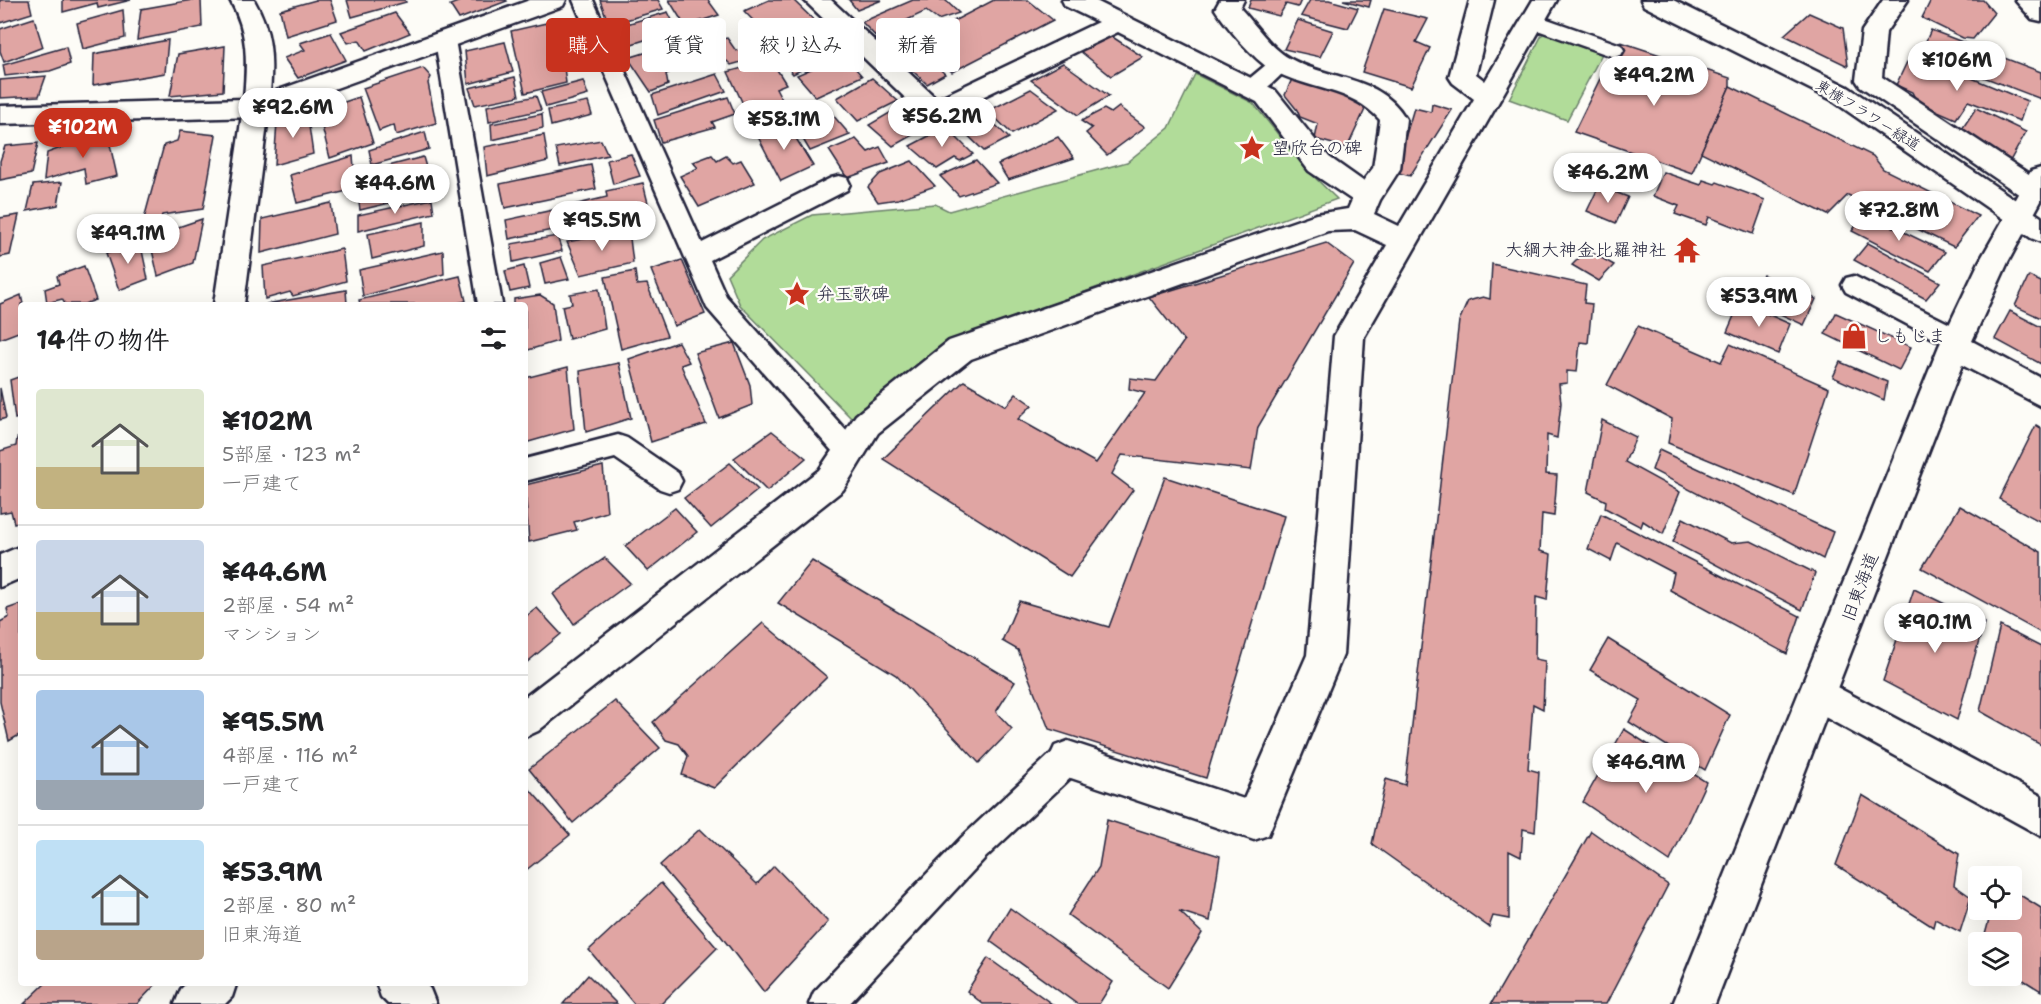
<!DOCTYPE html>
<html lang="ja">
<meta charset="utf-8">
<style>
:root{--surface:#fff;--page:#f2f2f2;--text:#202124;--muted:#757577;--line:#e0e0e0;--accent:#c8321e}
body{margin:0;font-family:"Shantell Sans","Klee One",sans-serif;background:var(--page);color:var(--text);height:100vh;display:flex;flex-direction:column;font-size:22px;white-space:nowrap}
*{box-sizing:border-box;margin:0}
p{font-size:20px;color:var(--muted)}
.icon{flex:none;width:33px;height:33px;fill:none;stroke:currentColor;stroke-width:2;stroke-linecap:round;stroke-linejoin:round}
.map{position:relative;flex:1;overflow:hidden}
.panel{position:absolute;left:18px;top:302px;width:510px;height:684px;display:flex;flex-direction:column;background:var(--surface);border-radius:6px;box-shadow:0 6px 24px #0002}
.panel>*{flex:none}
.hud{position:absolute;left:546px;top:18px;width:570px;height:54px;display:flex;gap:12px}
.buttons{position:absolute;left:1968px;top:866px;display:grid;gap:12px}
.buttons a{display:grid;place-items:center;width:54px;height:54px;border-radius:6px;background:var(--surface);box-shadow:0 6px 24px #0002;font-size:30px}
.price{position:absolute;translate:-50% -51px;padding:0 14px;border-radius:21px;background:#fff;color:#222;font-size:20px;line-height:39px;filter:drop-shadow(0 2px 3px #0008)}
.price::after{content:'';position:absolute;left:50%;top:36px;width:18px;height:14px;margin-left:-9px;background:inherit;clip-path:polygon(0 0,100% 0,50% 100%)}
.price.current{background:var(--accent);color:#fff}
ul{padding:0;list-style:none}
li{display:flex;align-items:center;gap:18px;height:150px;padding:0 18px}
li+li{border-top:2px solid var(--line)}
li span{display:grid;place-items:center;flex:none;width:168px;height:120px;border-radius:6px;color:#555}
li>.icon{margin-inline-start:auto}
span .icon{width:72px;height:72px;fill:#fffc;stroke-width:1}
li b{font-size:26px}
h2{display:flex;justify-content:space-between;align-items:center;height:72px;padding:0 18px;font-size:26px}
.pill{padding:0 21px;border-radius:6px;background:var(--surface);box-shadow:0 6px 24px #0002;font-size:21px;line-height:54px}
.pill.current{background:var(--accent);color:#fff}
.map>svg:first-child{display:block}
.green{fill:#b1dc99;stroke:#6a7f6a;stroke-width:1.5}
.building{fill:#e0a5a3;stroke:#22223b;stroke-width:1.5}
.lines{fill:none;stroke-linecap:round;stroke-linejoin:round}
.service-casing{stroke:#22223b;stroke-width:5}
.pedestrian-casing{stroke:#22223b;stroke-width:5}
.minor-casing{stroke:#22223b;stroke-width:5}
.tertiary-casing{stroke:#22223b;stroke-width:5}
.primary-casing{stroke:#22223b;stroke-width:5}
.service{fill:#fdfcf7;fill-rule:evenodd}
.pedestrian{fill:#fdfcf7;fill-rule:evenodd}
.minor{fill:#fdfcf7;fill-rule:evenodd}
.tertiary{fill:#fdfcf7;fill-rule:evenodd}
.primary{fill:#fdfcf7;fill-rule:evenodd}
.labels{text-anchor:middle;stroke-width:4.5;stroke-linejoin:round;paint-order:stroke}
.far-street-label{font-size:15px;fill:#22223b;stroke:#fdfcf7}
.poi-label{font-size:18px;fill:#22223b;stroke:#fdfcf7;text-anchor:start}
.street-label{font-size:18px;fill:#22223b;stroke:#fdfcf7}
</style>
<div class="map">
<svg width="2041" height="1004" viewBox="0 0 2041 1004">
<rect width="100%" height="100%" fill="#fdfcf7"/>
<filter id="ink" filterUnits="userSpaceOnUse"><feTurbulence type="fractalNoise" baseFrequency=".0167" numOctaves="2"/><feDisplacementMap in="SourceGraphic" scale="12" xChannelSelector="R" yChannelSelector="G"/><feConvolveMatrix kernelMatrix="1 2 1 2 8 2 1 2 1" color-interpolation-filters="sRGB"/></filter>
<g filter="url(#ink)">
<g class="green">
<polygon points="1545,29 1604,50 1567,120 1509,99"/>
<polygon points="1195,74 1253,103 1305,168 1337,199 946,343 853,420 740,305 727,275 762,240 812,215 935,204 949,211 1127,162 1169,128"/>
</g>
<g class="building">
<polygon points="0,0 29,0 32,13 0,23"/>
<polygon points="63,0 131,0 98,8 97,3 63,12"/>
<polygon points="192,0 201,0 202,27 137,40 141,9"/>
<polygon points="316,0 330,0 337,20 286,36 280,10"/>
<polygon points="347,0 405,0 406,2 352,17"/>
<polygon points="463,0 506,0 507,1 459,19 450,5"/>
<polygon points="600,0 658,0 663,9 609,25"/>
<polygon points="669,0 708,0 719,15 685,26"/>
<polygon points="769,0 793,0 819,25 778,46 744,11"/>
<polygon points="849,0 882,0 857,10"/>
<polygon points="913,0 945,0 959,13 938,20 926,11 905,21 916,33 885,46 862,22"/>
<polygon points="994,0 1028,0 1053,20 952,72 919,39"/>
<polygon points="1251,0 1301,0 1298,7 1286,4 1279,16 1248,8"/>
<polygon points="1310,0 1329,0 1358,8 1348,28 1301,16"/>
<polygon points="1343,0 1371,0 1369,7"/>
<polygon points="1931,0 1983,0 1994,13 1973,39 1963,38 1922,18"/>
<polygon points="1384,9 1428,19 1416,42 1430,48 1411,87 1362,72"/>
<polygon points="123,10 125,38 83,49 77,23"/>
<polygon points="668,12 677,30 622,47 613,28"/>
<polygon points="395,13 410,33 366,51 359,40 348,43 341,32"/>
<polygon points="1809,13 1843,28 1848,66 1784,35"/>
<polygon points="34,18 43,47 4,62 0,51 0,29"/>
<polygon points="564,19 574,49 562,52 566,83 525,93 511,31"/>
<polygon points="1298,20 1333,31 1320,57 1284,49"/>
<polygon points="1931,30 2041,72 2041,99 1947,63 1948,53 1925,43"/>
<polygon points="331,33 346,60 298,78 284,58 305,50 300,43"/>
<polygon points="826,36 841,50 793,74 784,63 790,58 778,49 799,39 807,45"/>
<polygon points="1111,36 1143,57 1111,76 1080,51"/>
<polygon points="727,38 736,51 758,45 766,55 731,65 727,61 712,65 702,43"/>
<polygon points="168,40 165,73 93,85 94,54"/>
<polygon points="911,41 945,74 927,84 891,51"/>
<polygon points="505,42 513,72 468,84 465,51"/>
<polygon points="1621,42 1730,78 1730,86 1692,173 1574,132 1614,50"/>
<polygon points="225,46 223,91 170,96 178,54"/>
<polygon points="66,47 70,64 50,71 5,76 3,65"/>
<polygon points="664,47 678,69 666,74 668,85 651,92 628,58"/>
<polygon points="844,55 862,76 816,97 797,75"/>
<polygon points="771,60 786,84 776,88 788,111 752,123 728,72"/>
<polygon points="1907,62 1940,75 1943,66 2027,101 2020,121 1968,101 1956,119 1917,102 1912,92 1896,85"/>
<polygon points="1063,63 1109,96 1078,115 1031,80"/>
<polygon points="423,68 431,77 428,83 436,123 396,135 394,125 379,131 363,88"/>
<polygon points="717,74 726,91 658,115 652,95"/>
<polygon points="46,76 39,96 0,98 0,80"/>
<polygon points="515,77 519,96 475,105 469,88"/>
<polygon points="872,78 898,101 858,121 837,98"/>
<polygon points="1292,79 1368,103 1347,148 1315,139 1318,124 1300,117 1297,110 1285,95"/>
<polygon points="583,81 588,95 546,107 541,92"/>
<polygon points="1730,86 1873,156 1883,169 1978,216 1954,247 1848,195 1828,215 1701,152"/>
<polygon points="1031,89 1058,109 1012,134 988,111"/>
<polygon points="536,96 541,110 489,122 487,106"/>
<polygon points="359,97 373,143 330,158 318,111"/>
<polygon points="728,97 735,114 712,122 715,127 661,142 654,120"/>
<polygon points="588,102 592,115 551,126 548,110"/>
<polygon points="905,104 932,124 893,146 869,125"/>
<polygon points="1432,104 1452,110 1410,176 1395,172 1414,108 1431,112"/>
<polygon points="825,106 850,135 810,151 794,124 804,119 799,113"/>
<polygon points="977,107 1009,138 984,151 951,119"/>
<polygon points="1119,107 1145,127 1107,155 1086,133 1092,128 1081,121 1104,109 1111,113"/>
<polygon points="1976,108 2026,132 2010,161 2002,161 1960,132"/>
<polygon points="307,112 313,154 274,165 277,122"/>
<polygon points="542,114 543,128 492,140 491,124"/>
<polygon points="786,122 813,166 781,181 755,131"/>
<polygon points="946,127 973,154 960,161 955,158 937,169 910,146"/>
<polygon points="107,131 117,176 86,184 84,168 44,180 47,153 74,143 73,140"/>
<polygon points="180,131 216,135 203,209 162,215 158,228 141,230 164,145 177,141"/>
<polygon points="425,132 429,149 372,165 369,150"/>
<polygon points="544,135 548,161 487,176 484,147"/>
<polygon points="1058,137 1074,158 1008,180 998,164"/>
<polygon points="856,139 868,152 880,147 889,163 847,178 829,150"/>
<polygon points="601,140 608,155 560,166 556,148"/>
<polygon points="38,143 31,174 0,180 0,161 5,146"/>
<polygon points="631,154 640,176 613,184 607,160"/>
<polygon points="712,155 717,161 726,156 733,163 741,160 755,183 699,207 680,176 698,168 693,162"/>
<polygon points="353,156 356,189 297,203 290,175"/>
<polygon points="423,157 428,174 368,188 369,171"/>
<polygon points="976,160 997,183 959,196 940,176"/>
<polygon points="912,161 935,186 898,199 878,202 868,187 880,174"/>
<polygon points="591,165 596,189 505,208 500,184"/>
<polygon points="1663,172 1701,185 1703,180 1715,184 1717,182 1765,200 1753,234 1709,217 1706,225 1675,214 1679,206 1653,196"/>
<polygon points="427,180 427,194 360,210 358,195"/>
<polygon points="62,182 58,205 27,211 33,185"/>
<polygon points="643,183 649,207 612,213 613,227 571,236 565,207 607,197 606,191"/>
<polygon points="1599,186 1628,197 1616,223 1587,211"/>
<polygon points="432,199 434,213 358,231 358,215"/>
<polygon points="331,203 335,234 261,253 262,219"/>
<polygon points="553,210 557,229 509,239 506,220"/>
<polygon points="1865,213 1945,252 1930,271 1852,231"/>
<polygon points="19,215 10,255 0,257 0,218"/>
<polygon points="202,219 193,263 158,276 149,237"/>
<polygon points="424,222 424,246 372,259 368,234"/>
<polygon points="629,230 633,263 581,275 567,242"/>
<polygon points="557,236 562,251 513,262 511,244"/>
<polygon points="140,241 148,279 119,290 106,253"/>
<polygon points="1326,243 1354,264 1258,427 1251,470 1122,455 1112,474 1133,490 1070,577 883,459 964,381 1006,406 1016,394 1032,405 1018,419 1096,463 1145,393 1129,389 1130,378 1156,381 1184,341 1149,297"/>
<polygon points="1868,243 1940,282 1926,299 1854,260"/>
<polygon points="342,249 346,281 293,296 290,292 265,299 263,266"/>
<polygon points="1587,250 1614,265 1599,281 1572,265"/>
<polygon points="443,251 444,274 363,296 359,270"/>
<polygon points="561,257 569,279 545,284 540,263"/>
<polygon points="682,260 705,314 674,326 651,270"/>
<polygon points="1492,264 1586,285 1584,303 1592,304 1588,343 1580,342 1577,372 1567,371 1567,383 1559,384 1561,403 1557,438 1547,435 1546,474 1557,475 1554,516 1542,514 1540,551 1551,554 1547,600 1536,597 1535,659 1545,661 1543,709 1533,704 1528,769 1539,772 1535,832 1523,829 1521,857 1509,851 1509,919 1493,916 1489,927 1372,844 1386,779 1405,785 1459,321 1468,301 1483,297 1490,299"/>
<polygon points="84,266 96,300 84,304 65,304 62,299 47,303 45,289 59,284 57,276"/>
<polygon points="524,266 529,288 510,292 505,271"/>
<polygon points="635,271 637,285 647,284 667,336 621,349 605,277"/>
<polygon points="1763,275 1816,299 1804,325 1750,300"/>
<polygon points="460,276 466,301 453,304 360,304 359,300"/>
<polygon points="2029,276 2041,282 2041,318 2015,306"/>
<polygon points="599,289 605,329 569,339 562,306 572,304 570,294"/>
<polygon points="346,290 347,304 266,304"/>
<polygon points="21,295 23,304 21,304 21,331 0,339 0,304"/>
<polygon points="540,295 553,303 558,341 525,351 525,304 514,304 514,299"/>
<polygon points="1740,302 1790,324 1778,354 1727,332"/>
<polygon points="2010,311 2041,327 2041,364 1995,339"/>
<polygon points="1836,313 1911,347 1899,370 1825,334"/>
<polygon points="1638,326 1721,362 1730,344 1829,388 1794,495 1668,443 1672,419 1607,385"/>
<polygon points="678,342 689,362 681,365 706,424 651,442 629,359"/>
<polygon points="734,343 750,385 752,405 719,418 695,353"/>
<polygon points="1840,362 1887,382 1884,400 1833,377"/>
<polygon points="619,363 631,418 586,432 580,371"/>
<polygon points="568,367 574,429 525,443 525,378"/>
<polygon points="21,376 21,417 15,419 10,380"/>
<polygon points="0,388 6,418 0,420"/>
<polygon points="1602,420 1636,437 1625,462 1680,492 1663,534 1643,521 1641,527 1605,508 1606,501 1588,492"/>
<polygon points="2036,425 2041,428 2041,522 1999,499"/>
<polygon points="772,431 806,458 767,491 734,458"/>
<polygon points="21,437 21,521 14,523 11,511 0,513 0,451 16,446 17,438"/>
<polygon points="1659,450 1833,532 1823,559 1652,470"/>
<polygon points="730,463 758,490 711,528 684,498"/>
<polygon points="603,466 607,512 574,522 577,530 529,542 525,485"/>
<polygon points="1165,477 1284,516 1206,778 1049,729 1018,650 1002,641 1019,601 1109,627"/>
<polygon points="1960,506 2041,552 2041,633 1922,568"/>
<polygon points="675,508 697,532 648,571 625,546"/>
<polygon points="1601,514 1800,616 1787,654 1670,590 1674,573 1617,543 1611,561 1588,549"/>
<polygon points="1683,518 1731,543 1751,541 1815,573 1802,610 1673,542"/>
<polygon points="605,558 630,583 574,624 553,594"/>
<polygon points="812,561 1015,682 996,712 1012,729 979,763 896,675 778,603"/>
<polygon points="1914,589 1984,623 1957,720 1883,681"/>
<polygon points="21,604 21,734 9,741 0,702 0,622 9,617 7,609"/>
<polygon points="537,608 561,634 525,664 525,617"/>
<polygon points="763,623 827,677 714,788 682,775 688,756 679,744 666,740 653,722"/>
<polygon points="2000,626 2041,647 2041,745 1980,711"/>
<polygon points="1608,639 1730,715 1705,770 1629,722 1641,700 1590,670"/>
<polygon points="615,701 660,748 573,823 529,769"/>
<polygon points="1624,729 1706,782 1670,861 1583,802"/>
<polygon points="525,784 570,835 525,871"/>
<polygon points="1862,795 1959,854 1954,885 1971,897 1960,932 1935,919 1933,927 1836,865"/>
<polygon points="1107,820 1220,856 1210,921 1179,911 1202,933 1168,988 1068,915 1099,867"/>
<polygon points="700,829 757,884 774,866 828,922 764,992 721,936 660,865"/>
<polygon points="1591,831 1668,885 1606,1004 1491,1004"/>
<polygon points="661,883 717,948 661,1004 634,1004 589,950"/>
<polygon points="2012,890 2041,908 2041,991 2012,973 2012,942 1983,942 1992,909 2012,909"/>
<polygon points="1010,908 1113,982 1099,1004 1077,1004 990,941"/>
<polygon points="988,958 1052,1004 983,1004 967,991"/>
<polygon points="588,975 617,1004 563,1004"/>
<polygon points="47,982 158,982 137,1004 24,1004"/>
</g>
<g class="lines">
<g class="service-casing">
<g id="service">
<polygon points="573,0 593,0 702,243 831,178 839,176 847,178 850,184 847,190 710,260 726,296 858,444 862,452 858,460 849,463 840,460 707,308"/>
<polygon points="1533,14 1621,45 1624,50 1621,55 1614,57 1526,26 1523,21 1526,16"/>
<polygon points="445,33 452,35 455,40 502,304 478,304 435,40 438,35"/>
<path d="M1280,57L1287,59L1290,64L1287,69C1275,80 1261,99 1243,94L1240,89L1243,84L1273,59Z"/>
<polygon points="1854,276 1966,332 1969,339 1966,346 1957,349 1948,346 1846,292 1842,285 1846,278"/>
<polygon points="618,435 627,438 678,473 682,481 678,489 669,492 660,489 615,458 525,481 525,459"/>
<polygon points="1068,744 1079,748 1083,759 1079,770 984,859 849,1004 809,1004 814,992 962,837 1057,748"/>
</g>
</g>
<g class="pedestrian-casing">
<polygon id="pedestrian" points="1641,0 1673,0 1848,87 2041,217 2041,242 2031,238 1830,99 1644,6"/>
</g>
<g class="minor-casing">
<g id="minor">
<path d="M804,0H831L937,99L1098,22L1065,6L1062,0H1094L1275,90L1329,157L1363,181L1373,168L1380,120C1352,87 1307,90 1272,70C1254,60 1226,26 1215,9L1220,0H1244L1240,8C1255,24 1270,47 1289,58C1329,81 1380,74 1406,119L1400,169L1380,200L1374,214L1399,226L1474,99L1453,83L1449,77L1470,0H1494L1476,74L1485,81L1533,0H1557L1364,337L1343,655L1268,835L1254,840L1068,777L1055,772L1049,759L1055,746L1068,741L1244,799L1307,655L1334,336L1387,245L1355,230L1328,231L971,359L878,433L843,490L538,731L525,737V697L819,470L856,415L949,341L1316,214L1348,209L1352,200L1309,171L1257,102L1118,32L934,120L925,117Z"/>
<polygon points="1883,0 1908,0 1886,32 1882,77 2041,182 2041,198 2033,200 2023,197 1860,86 1856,80 1862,31"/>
<polygon points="256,99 265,102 269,108 244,304 214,304 243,108 247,102"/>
<polygon points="21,546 21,578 0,587 0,555"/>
<polygon points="1818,677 2041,796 2041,836 1805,706 1800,694 1805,682"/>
<polygon points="188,982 237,982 232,997 225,1004 175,1004 181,989"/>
<polygon points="376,982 424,982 430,989 436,1004 388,1004 381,997"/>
</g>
</g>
<g class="tertiary-casing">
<g id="tertiary">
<path d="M230,0H254C272,31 273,58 270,93L530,0H566L563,6L256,117L0,124V106L244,99C247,63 249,33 230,0Z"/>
<polygon points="2041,168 2041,201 2008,262 1972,341 2041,378 2041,406 1962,365 1715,1004 1673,1004 1939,346 1979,262 2031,171"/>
</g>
</g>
<g class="primary-casing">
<polygon id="primary" points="2015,0 2041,0 2041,21 2032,19"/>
</g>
<use href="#service" class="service"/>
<use href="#pedestrian" class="pedestrian"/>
<use href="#minor" class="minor"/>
<use href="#tertiary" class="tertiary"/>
<use href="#primary" class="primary"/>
</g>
</g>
<defs>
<g id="sight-bare" transform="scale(2.07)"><path d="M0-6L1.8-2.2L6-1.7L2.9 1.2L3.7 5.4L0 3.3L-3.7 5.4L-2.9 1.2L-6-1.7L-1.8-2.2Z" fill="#c8321e" stroke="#fdfcf7" stroke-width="2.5" paint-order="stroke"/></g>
<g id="temple-bare" transform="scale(2.07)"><path d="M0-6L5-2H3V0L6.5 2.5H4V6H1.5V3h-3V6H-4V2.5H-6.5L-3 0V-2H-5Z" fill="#c8321e" stroke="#fdfcf7" stroke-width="2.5" paint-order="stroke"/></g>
<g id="shop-bare" transform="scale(2.07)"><path d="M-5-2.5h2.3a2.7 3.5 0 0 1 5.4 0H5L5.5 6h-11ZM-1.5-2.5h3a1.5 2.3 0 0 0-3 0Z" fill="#c8321e" stroke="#fdfcf7" stroke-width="2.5" paint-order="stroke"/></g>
</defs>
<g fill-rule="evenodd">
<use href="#sight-bare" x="1252" y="148"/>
<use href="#temple-bare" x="1687" y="250"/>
<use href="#sight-bare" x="797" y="294"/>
<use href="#shop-bare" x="1854" y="336"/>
</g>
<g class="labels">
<g class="far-street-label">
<text transform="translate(1868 115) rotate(32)" y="5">東横フラワー緑道</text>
</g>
<g class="poi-label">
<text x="1272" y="154">望欣台の碑</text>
<text x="1667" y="256" text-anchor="end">大綱大神金比羅神社</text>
<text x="817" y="300">弁玉歌碑</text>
<text x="1874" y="342">しもじま</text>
</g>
<g class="street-label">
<text transform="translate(1860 587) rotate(-69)" y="6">旧東海道</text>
</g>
</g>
</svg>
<div class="buttons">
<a><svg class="icon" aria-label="locate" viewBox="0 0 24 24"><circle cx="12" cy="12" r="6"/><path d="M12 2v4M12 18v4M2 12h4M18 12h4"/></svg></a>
<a><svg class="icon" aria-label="layers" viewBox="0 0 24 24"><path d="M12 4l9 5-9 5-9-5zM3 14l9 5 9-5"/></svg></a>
</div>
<b class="price" style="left:1957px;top:92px">¥106M</b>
<b class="price" style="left:1654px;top:107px">¥49.2M</b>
<b class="price" style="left:293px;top:139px">¥92.6M</b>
<b class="price" style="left:942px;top:148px">¥56.2M</b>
<b class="price" style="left:784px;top:151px">¥58.1M</b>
<b class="price current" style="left:83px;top:159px">¥102M</b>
<b class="price" style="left:1608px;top:204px">¥46.2M</b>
<b class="price" style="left:395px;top:215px">¥44.6M</b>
<b class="price" style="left:1899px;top:242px">¥72.8M</b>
<b class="price" style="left:602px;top:252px">¥95.5M</b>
<b class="price" style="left:128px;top:265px">¥49.1M</b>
<b class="price" style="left:1759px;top:328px">¥53.9M</b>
<b class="price" style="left:1935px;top:654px">¥90.1M</b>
<b class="price" style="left:1646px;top:794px">¥46.9M</b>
<div class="hud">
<a class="pill current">購入</a>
<a class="pill">賃貸</a>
<a class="pill">絞り込み</a>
<a class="pill">新着</a>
</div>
<section class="panel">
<h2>14件の物件<svg class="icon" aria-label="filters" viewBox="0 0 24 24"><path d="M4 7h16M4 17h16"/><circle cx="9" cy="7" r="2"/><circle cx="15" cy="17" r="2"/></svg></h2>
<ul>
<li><span style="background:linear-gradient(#dfe7d0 65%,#c2b280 0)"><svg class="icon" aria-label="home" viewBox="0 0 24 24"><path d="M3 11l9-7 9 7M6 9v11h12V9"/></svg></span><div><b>¥102M</b><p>5部屋 · 123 m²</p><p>一戸建て</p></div></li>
<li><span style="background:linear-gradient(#c9d6e8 60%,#c2b280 0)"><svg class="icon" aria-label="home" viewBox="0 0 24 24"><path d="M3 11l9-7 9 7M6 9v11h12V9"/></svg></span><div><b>¥44.6M</b><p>2部屋 · 54 m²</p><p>マンション</p></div></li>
<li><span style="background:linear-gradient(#a9c7e8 75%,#9aa5b1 0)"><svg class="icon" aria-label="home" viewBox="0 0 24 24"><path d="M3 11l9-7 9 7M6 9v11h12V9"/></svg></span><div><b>¥95.5M</b><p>4部屋 · 116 m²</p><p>一戸建て</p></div></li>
<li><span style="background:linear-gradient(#bfe0f5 75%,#b9a48a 0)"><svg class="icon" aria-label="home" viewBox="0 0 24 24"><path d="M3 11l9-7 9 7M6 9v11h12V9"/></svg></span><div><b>¥53.9M</b><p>2部屋 · 80 m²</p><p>旧東海道</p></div></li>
</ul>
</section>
</div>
